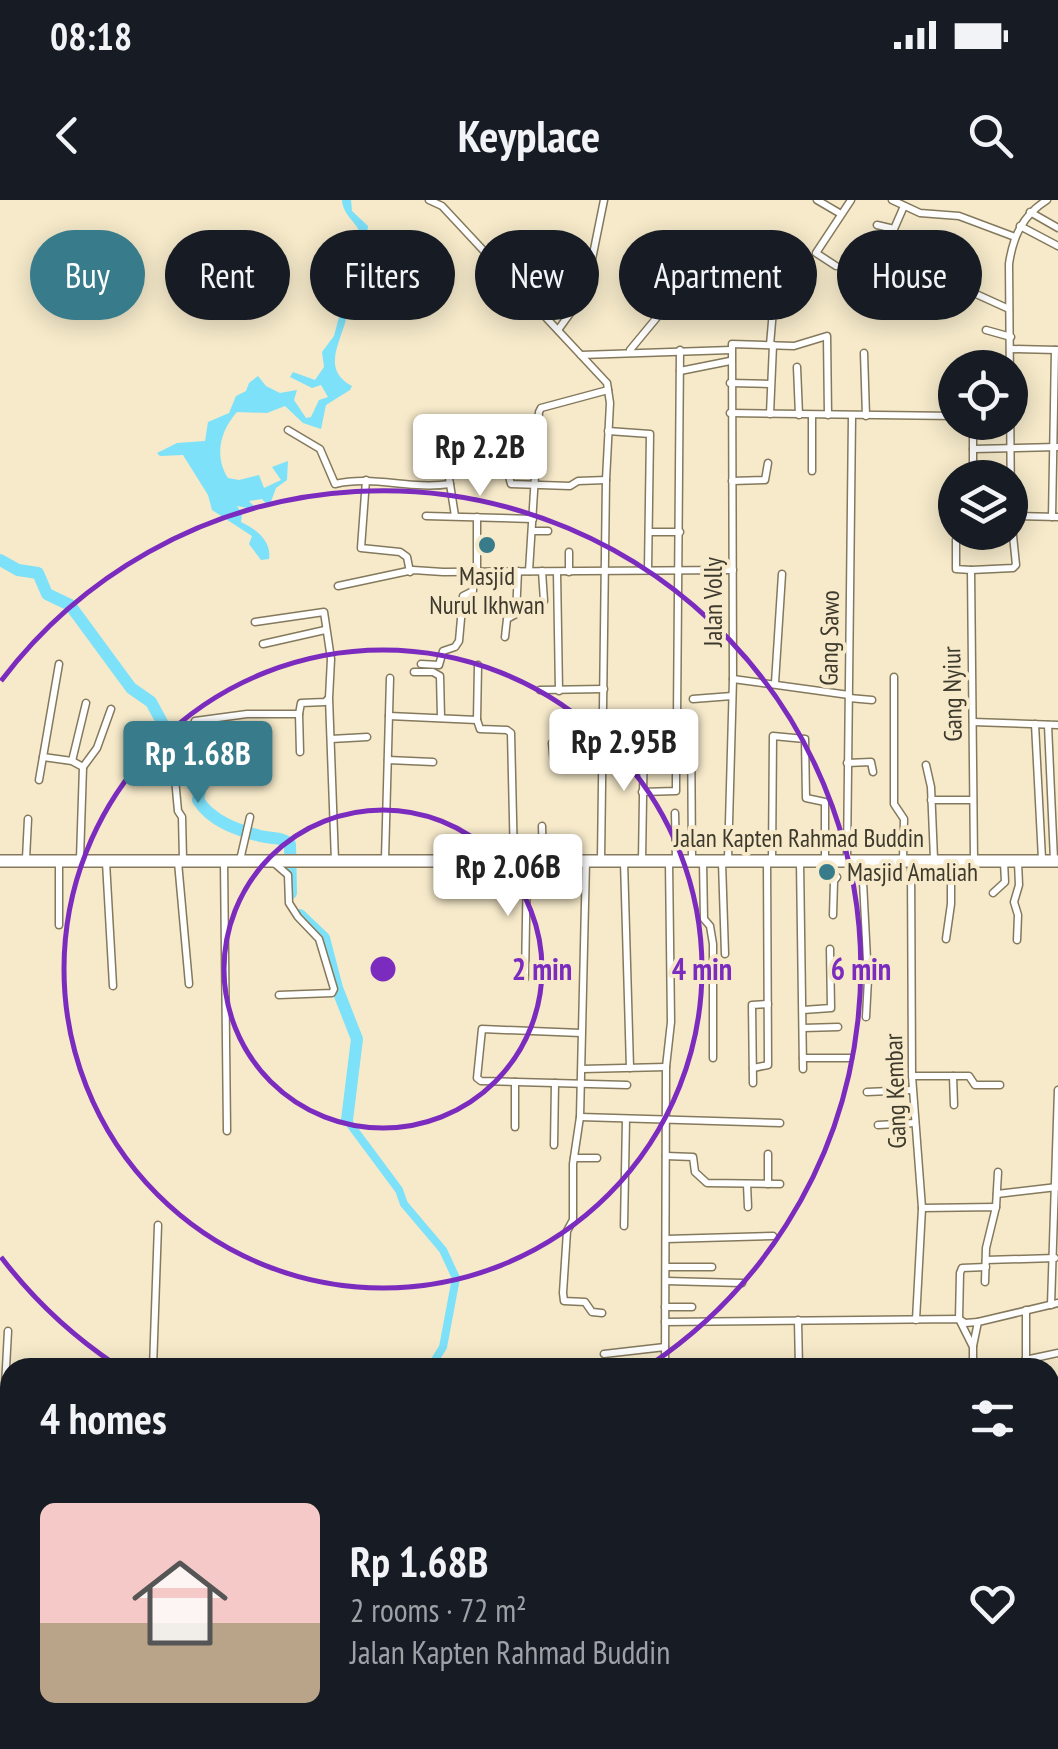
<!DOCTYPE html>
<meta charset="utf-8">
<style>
:root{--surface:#171b24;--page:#242831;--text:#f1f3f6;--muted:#9ea1a6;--accent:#387c8b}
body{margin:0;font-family:"PT Sans Narrow",sans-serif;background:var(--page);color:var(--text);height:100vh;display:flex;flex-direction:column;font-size:38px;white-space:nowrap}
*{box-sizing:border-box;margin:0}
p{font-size:32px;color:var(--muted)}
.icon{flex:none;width:55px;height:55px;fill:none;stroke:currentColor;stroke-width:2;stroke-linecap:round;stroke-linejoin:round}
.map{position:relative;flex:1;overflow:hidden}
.details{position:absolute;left:0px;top:1158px;width:1060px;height:392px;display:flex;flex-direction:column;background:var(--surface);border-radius:30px 30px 0 0;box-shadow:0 5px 25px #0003}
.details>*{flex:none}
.guide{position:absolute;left:30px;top:30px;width:1000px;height:90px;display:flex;gap:20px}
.fabs{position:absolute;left:938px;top:150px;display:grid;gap:20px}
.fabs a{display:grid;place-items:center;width:90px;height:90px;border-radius:50%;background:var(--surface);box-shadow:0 5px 25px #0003;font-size:50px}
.price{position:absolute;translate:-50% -85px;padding:0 22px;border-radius:10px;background:#fff;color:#222;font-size:32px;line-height:65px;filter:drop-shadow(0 2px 5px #0008)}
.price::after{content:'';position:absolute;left:50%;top:60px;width:30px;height:22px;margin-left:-15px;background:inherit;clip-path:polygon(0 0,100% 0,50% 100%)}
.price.active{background:var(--accent);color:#fff}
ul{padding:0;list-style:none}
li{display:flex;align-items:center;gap:30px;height:250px;padding:0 40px}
li span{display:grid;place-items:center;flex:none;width:280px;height:200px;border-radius:15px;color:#555}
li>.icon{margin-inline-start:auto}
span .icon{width:120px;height:120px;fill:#fffc;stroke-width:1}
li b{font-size:42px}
h2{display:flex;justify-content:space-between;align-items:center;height:120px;padding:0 40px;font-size:42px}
.chip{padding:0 35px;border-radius:45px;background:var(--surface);box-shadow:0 5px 25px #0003;font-size:35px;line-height:90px}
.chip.active{background:var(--accent);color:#fff}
.status{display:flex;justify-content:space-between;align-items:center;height:70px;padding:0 50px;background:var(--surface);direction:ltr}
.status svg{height:28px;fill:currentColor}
header{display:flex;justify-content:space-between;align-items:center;height:130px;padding:0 40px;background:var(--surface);font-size:45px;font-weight:700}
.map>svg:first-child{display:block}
.water{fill:#7ce1f9}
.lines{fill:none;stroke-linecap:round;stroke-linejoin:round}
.canal{stroke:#7ce1f9;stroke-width:8}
.river{stroke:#7ce1f9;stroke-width:12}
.minor-casing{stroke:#84795c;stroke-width:9}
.primary-casing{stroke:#84795c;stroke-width:14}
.minor{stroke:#fff;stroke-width:6}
.primary{stroke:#fff;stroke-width:11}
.ring{fill:none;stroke:#7b2cbf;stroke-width:5}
.poi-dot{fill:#387c8b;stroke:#f6eaca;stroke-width:4}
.labels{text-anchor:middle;stroke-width:8;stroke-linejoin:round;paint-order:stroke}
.poi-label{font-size:25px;fill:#3e392d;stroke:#f6eaca}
.street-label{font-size:25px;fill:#3e392d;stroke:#f6eaca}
.centre{fill:#7b2cbf;stroke:#f6eaca;stroke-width:5}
.ring-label{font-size:30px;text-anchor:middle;font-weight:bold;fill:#7b2cbf;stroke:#f6eaca;stroke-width:8;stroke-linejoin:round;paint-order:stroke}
</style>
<div class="status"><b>08:18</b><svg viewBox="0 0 49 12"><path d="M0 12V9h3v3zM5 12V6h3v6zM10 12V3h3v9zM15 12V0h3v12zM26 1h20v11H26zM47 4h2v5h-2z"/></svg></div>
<header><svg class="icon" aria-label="back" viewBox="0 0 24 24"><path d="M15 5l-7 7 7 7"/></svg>Keyplace<svg class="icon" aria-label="search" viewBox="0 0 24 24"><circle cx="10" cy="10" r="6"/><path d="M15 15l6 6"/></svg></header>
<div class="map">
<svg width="1058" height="1549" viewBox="0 0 1058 1549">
<rect width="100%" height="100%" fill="#f6eaca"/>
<path class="water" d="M342,0H351L352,11L368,26C367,45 350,51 346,68C344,80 349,95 348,108C346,137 317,167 352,186L350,190L326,205L321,229L303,223L285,206L267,213L237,212C220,231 214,256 228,278L239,280L259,275L264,288L281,280L272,267L288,261L287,280L276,288L269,307L262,299L249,301L258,310L237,306L242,314L241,322C256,329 272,341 269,359L261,360L249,344L252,336L212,310L208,295L183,255L160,256L157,253L177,243L205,241L208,222L229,213L236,196L246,191L249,183L258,176L266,186L280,193L297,190L294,200L306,218L311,217L319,200L328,197L321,185L312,188L290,177L293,172L315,180L324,167L322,152L334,136L343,102L338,67L340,52L361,36C357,21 343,16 342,0Z"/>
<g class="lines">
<g class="canal">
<polyline points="347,920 399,990 404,1004 443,1050 456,1078 443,1147 430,1168"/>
<polyline points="513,1540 514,1549"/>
</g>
<g class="river">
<path d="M0,360L18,370L38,373L47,394L70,405L131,488L151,502L175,546L198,562L204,571L198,600C211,621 237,630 260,636C272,639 279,636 290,644L291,693"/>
<polyline points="300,715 324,738 337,788 357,839 347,920"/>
</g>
<g class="minor-casing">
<g id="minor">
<polyline points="429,0 442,6 607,183 610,203 606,280 601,660"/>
<polyline points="817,0 841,14"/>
<polyline points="892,0 920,13 959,16 1015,37"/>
<polyline points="1030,12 1058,28"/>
<polyline points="877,25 894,29 904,6"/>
<polyline points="1020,26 1058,46"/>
<polyline points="953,42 943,73 954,84 1009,109"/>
<polyline points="836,66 816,53 851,0"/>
<polyline points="558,130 579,101 587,84 604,0"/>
<polyline points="986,130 1011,137"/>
<polyline points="770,145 775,87"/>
<polyline points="1012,149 1057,150"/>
<polyline points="630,150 673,98"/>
<polyline points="680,150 677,518 691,522 692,659"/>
<polyline points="864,153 866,216"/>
<polyline points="581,155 731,150"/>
<polyline points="797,167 799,215"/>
<polyline points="680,171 730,161"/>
<polyline points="730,183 770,184"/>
<polyline points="730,213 955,216"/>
<polyline points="770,214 773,145"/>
<path d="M288,230L320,249L335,284C374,275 410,290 450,284L448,273L451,271L508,273L511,284L570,286L578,281L606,280"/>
<polyline points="608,231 650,234 648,370"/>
<polyline points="973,249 1057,247"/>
<polyline points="812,271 812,215"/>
<polyline points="973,278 973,222"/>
<polyline points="366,280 361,348 400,352 407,357 410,372"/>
<polyline points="732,281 765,280 768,263"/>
<polyline points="450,284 455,316"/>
<polyline points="426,316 533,319"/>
<polyline points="1011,316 1058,317"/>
<polyline points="1052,317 1055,150"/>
<polyline points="532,331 548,331"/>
<polyline points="649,332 680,332"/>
<polyline points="956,340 956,369 971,370 974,660"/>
<polyline points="569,352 569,372"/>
<path d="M971,370L1013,368L1016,365L1011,316L1009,64C1013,36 1023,15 1047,0"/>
<polyline points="529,371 539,212 541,208 608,190"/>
<polyline points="542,371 544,401"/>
<polyline points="477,372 477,317"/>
<polyline points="557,372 559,491"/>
<polyline points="338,386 413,370 443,372 733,370"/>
<polyline points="255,422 324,412 331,459 329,498 335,661"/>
<polyline points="505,437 507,419 516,414 518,371"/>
<polyline points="263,444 325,430"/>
<polyline points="59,464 43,557 72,561 83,567 80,659"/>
<polyline points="421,464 439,465 443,451 455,447 459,441 463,396 473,391 473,372"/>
<polyline points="414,472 433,472 440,476 441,518"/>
<polyline points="894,477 894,604 904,619 903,659"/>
<polyline points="733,479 849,495"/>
<polyline points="775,483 782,374"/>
<polyline points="540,490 604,489"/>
<polyline points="849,498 872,500"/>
<polyline points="693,499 732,496"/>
<polyline points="299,514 300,552"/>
<polyline points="389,516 477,520 478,465"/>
<polyline points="477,520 480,529 507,530 511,533 514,661"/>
<polyline points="195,521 247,514 299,514 301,503 325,502 328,499"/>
<polyline points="973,522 1058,525"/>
<polyline points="1035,524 1042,659"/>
<polyline points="1048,525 1054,660"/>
<polyline points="602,533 644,533 642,661"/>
<polyline points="331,539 367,537"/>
<polyline points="552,543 554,563 602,566"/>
<polyline points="173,557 178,611 182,617 183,659"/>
<polyline points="388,560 433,562"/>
<polyline points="72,561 86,503"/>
<polyline points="847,563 871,562 873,572"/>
<polyline points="926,565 931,587 934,659"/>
<polyline points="83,567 97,548 111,509"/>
<polyline points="39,580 43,557"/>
<polyline points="642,592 676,591 676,542"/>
<polyline points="931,600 973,600"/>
<polyline points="675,613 676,659"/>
<polyline points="542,626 543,659"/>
<polyline points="26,659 28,619"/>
<polyline points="385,659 390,478"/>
<polyline points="728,659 733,479 732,144 794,146 827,136 828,215"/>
<polyline points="847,659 852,216"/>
<polyline points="240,660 250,617"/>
<polyline points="586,661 580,917 573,964 573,1020 567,1031 563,1093 564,1101 585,1102 592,1112 602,1113"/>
<polyline points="624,661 630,868"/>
<polyline points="772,661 773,536 805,539 806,598 825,602 825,659"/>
<polyline points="106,662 113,786"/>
<polyline points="178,662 189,784"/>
<polyline points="224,662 227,931"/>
<polyline points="273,662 288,675 289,703 298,717 319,739 334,789 332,793 279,795"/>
<polyline points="703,662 704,719 710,726 713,744 713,858"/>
<polyline points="722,662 725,754"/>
<polyline points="800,662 803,869"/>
<polyline points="862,662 868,779 866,817"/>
<polyline points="911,662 912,876 922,1008 916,1120"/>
<polyline points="993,693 1005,682 1004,662"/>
<polyline points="833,715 834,681 837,677"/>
<polyline points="59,725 59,662"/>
<polyline points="946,739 951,704 951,662"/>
<polyline points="1017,740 1018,715 1014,702 1019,685 1018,662"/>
<polyline points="525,778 527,662"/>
<polyline points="803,810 831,808 830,749"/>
<polyline points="803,828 838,827"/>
<polyline points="581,833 482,829 477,878 481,881 627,885"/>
<polyline points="803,858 850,858"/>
<polyline points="753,868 768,865 767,662"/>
<polyline points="582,869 666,867"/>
<polyline points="912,876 969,876 975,885 1000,885"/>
<polyline points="953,876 954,905"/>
<polyline points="515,882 515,927"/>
<polyline points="753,883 752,805 768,804"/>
<polyline points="867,892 912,890"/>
<polyline points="580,917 780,923"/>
<polyline points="878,925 915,923"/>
<polyline points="554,945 555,883"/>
<polyline points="666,956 693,957 695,972 707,983 780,984"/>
<polyline points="574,958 597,958"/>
<polyline points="747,984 748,1007"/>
<polyline points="768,984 768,954"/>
<polyline points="997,994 1057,987"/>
<polyline points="996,1007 998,972"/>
<polyline points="922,1008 996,1007 986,1048 985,1082"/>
<polyline points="624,1026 626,919"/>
<polyline points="666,1039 773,1036"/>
<polyline points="986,1060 1055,1058"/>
<polyline points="666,1067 712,1067"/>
<polyline points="666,1081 742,1083"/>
<polyline points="1051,1105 1058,890"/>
<polyline points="665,1107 692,1107"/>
<polyline points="798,1120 799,1168"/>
<polyline points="665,1122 959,1119 965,1123 978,1122"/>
<polyline points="973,1146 978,1122 1058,1103"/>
<polyline points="604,1154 665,1147"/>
<polyline points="1025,1160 1058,1153"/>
<polyline points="153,1168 158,1025"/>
<polyline points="665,1168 666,867 671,822 669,662"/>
<polyline points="973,1168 973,1147 959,1119 960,1073 962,1068 986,1067"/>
<polyline points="1026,1168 1026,1110"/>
<polyline points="1050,1204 1058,1202"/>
<polyline points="1050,1256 1058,1254"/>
<polyline points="1050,1260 1058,1260"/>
<polyline points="1050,1285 1058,1285"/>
<polyline points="1050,1308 1058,1308"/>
<polyline points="1,1377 0,1278 8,1131"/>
<polyline points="1050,1382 1058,1382"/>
<polyline points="1050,1447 1058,1447"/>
<polyline points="41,1540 42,1546 58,1549"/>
<polyline points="115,1543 151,1543 152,1540"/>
<polyline points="6,1549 7,1377"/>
<polyline points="76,1549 115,1549"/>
<polyline points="238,1549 238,1540"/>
<polyline points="276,1549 276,1540"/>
<polyline points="342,1549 343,1540"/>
<polyline points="392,1549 393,1540"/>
<polyline points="551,1549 552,1540"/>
<polyline points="691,1549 692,1540"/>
<polyline points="765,1549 766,1540"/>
<polyline points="871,1549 872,1540"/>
<polyline points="893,1549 894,1540"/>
<polyline points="941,1549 942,1540"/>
<polyline points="960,1549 961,1540"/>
</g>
</g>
<g class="primary-casing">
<polyline id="primary" points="0,661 1058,661"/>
</g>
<use href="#minor" class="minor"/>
<use href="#primary" class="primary"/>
</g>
<g class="ring">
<circle cx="383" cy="769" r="159"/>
<circle cx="383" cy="769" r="319"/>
<path d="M116 1165A478 478 0 0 1 1 1057M1 481A478 478 0 1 1 650 1165"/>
</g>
<g class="poi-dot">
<circle cx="487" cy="345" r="10"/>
<circle cx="827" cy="672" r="10"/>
</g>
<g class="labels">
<g class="poi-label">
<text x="487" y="385">Masjid<tspan x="487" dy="29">Nurul Ikhwan</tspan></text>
<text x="847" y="681" text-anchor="start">Masjid Amaliah</text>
</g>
<g class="street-label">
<text transform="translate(713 402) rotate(-90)" y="9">Jalan Volly</text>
<text transform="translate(829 438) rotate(-89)" y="9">Gang Sawo</text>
<text transform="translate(952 494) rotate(-91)" y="9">Gang Nyiur</text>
<text x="799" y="647">Jalan Kapten Rahmad Buddin</text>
<text transform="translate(895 891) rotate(-92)" y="9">Gang Kembar</text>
</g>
</g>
<circle cx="383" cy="769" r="15" class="centre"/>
<g class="ring-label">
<text x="542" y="780">2 min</text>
<text x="702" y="780">4 min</text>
<text x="861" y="780">6 min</text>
</g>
</svg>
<div class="fabs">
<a><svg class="icon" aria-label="locate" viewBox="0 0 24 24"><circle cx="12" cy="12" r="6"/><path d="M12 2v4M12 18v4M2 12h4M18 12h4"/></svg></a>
<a><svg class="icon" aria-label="layers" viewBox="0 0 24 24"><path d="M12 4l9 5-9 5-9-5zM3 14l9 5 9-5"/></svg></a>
</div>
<b class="price" style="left:480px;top:299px">Rp 2.2B</b>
<b class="price" style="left:624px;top:594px">Rp 2.95B</b>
<b class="price active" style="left:198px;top:606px">Rp 1.68B</b>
<b class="price" style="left:508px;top:719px">Rp 2.06B</b>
<div class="guide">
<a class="chip active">Buy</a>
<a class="chip">Rent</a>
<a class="chip">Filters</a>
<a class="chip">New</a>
<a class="chip">Apartment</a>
<a class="chip">House</a>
</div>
<section class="details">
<h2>4 homes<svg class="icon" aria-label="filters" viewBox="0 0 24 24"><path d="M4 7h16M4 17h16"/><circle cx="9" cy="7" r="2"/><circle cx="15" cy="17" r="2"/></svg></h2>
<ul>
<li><span style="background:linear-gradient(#f6c9c9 60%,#b9a48a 0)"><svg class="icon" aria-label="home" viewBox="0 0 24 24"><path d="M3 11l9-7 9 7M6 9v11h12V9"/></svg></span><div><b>Rp 1.68B</b><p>2 rooms · 72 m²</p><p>Jalan Kapten Rahmad Buddin</p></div><svg class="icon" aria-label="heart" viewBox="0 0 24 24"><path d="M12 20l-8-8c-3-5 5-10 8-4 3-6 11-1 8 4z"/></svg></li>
</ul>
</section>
</div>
